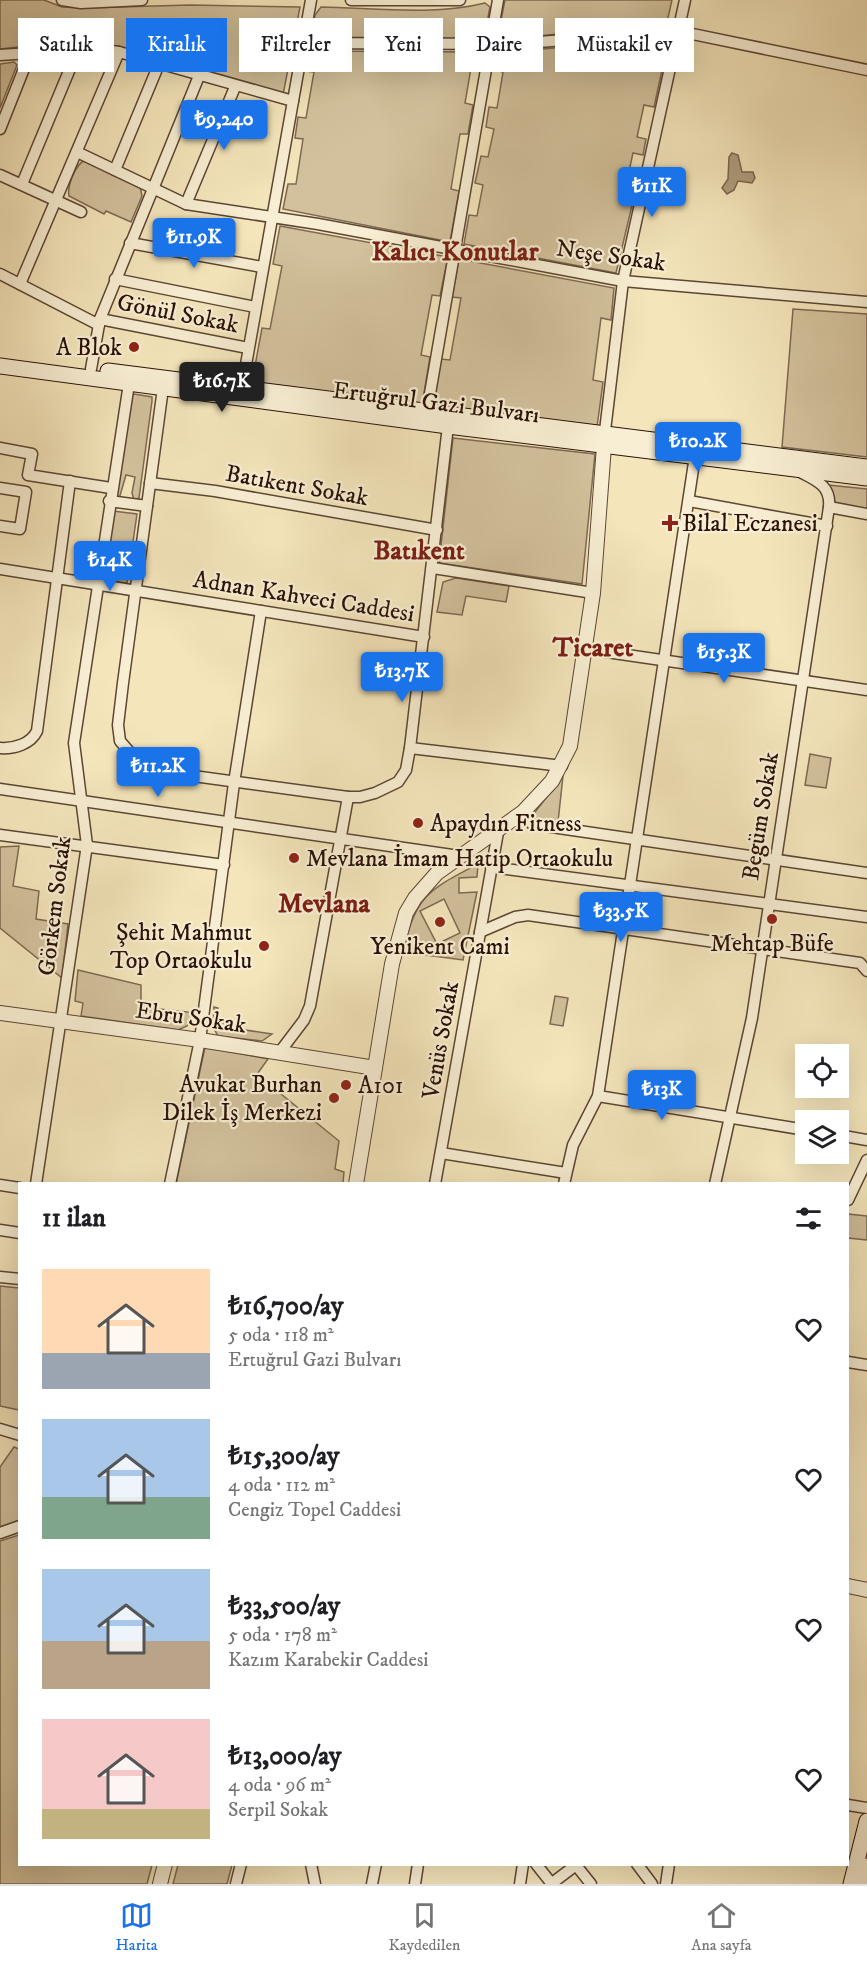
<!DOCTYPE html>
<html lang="tr">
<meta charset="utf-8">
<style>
:root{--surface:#fff;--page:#f6f6f6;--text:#202124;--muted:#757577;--line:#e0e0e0;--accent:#1a73e8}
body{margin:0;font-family:"IM FELL DW Pica",serif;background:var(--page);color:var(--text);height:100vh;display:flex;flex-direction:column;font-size:22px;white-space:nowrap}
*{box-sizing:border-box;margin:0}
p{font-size:20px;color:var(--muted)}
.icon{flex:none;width:33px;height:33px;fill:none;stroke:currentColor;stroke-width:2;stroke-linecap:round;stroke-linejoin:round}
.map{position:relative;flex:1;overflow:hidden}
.panel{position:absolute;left:18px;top:1182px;width:831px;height:684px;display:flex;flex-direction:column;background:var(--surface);border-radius:0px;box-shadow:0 6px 24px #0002}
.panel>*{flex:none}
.hud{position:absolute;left:18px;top:18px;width:831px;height:54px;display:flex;gap:12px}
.tools{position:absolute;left:795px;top:1044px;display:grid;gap:12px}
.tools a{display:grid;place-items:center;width:54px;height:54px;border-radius:0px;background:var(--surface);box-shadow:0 6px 24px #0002;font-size:30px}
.price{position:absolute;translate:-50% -51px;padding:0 14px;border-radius:6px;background:var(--accent);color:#fff;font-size:20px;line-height:39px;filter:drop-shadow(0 2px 3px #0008)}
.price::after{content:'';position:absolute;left:50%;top:36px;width:18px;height:14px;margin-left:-9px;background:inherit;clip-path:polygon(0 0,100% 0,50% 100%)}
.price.selected{background:#222;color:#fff}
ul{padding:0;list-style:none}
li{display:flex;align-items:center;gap:18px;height:150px;padding:0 24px}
li span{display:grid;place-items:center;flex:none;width:168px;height:120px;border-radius:0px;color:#555}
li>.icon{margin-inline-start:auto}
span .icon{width:72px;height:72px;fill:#fffc;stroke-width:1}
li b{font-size:26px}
h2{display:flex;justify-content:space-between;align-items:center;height:72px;padding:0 24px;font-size:26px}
.chip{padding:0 21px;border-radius:0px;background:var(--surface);box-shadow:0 6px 24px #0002;font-size:21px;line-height:54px}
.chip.selected{background:var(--accent);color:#fff}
.tab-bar{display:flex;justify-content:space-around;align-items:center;height:84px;border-top:2px solid var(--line);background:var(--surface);font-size:16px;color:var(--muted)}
.tab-bar a{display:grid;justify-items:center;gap:3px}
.tab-bar .selected{color:var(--accent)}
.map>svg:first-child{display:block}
.green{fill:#d2c19c;stroke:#7e6952;stroke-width:1.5;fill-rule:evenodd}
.water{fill:#af9d7e;stroke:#7a654e;stroke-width:1.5}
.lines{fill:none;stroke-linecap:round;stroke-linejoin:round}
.minor-casing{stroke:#5c4634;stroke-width:13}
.tertiary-casing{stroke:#5c4634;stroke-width:16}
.secondary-casing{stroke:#2a1107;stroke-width:17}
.minor{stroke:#f8eed3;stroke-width:10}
.tertiary{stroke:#f8eed3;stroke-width:14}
.secondary{stroke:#f8eed3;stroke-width:15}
.poi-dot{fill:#8f2418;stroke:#f8eed3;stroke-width:2}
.labels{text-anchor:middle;stroke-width:4.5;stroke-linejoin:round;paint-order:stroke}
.street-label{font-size:24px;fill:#2a1107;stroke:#f8eed3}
.poi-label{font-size:24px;fill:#2a1107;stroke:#f8eed3;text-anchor:start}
.quarter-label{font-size:27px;font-weight:bold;fill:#7a1f14;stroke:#f8eed3}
</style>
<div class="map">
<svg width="867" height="1884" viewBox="0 0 867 1884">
<rect width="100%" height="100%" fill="#f4e5bb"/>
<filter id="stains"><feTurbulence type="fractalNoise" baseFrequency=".00333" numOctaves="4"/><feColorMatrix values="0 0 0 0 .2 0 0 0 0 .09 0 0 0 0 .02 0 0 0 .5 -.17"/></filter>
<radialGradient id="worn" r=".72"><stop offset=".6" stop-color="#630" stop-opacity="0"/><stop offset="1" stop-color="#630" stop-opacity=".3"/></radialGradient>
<g class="green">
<polygon points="0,0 44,0 62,7 84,8 190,5 300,7 283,95 109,44 47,34 33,34 27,46 0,49"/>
<polygon points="505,0 672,0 667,22 504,40 500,37 499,30"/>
<path d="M485,3L490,7L484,39L322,41L313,31L315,15L321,7C375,8 433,16 485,3Z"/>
<polygon points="669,38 654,107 644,105 637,137 646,139 643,155 633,153 624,194 634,197 616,273 464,244 469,215 477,216 483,185 475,183 481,156 488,157 494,129 486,127 489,107 497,108 503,72 494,70 497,53"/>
<polygon points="309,51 482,52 479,69 471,68 465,103 473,105 468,134 460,134 451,189 459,191 450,242 283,209 288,184 296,184 303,139 295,138 298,117 306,118 314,72 306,71"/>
<polygon points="14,62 17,65 0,108 0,64"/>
<path d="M85,160L140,186L142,196L131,222L106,211L104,214L69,196C67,186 75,165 85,160Z"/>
<polygon points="280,226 448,257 440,296 432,295 421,355 430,357 422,405 252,382 262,328 270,329 282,266 273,264"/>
<polygon points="459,259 614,288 611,320 601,318 593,380 603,382 597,427 433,406 441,359 450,360 461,298 452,297"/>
<polygon points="793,309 867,314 867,457 782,447"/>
<polygon points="134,394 152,397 152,401 139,498 134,500 132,493 135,477 126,475 119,499 116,493 130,396"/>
<polygon points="453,438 595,454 582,584 439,563"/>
<polygon points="828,485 867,489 867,509 833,502"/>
<polygon points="113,511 137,514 127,583 111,581 113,567 105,566"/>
<polygon points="456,578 509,586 506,602 466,596 462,615 437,612 443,582"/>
<polygon points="810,754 831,758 826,788 805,785"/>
<polygon points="563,776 558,822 533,819 532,816"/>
<polygon points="19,846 13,886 39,891 36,919 68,924 62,978 0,928 0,847"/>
<path d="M478,864L477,877L459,878V893L477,892L463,960L403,952C416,895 428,890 478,864ZM444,899L460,933L437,944L420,911Z"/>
<polygon points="78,970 141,985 141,1007 197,1013 187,1026 178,1030 81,1016 83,1003 75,1001"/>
<polygon points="555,996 568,998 563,1026 550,1024"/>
<polygon points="214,1007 218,1008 216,1022 225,1023 225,1027 272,1034 262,1041 218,1036 213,1027"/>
<polygon points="205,1047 268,1059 255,1077 274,1092 276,1090 339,1141 335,1169 344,1172 343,1183 176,1184"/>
<polygon points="848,1214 867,1216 867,1240 848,1238"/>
<polygon points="0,1286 19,1288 19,1410 0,1406"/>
<polygon points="14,1447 19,1449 19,1521 0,1527 0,1467"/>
<polygon points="19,1535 20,1864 152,1865 147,1884 0,1884 0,1541"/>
<polygon points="178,1865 178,1864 232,1865 227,1884 173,1884"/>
</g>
<polygon class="water" points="732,153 738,155 742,172 753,172 755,178 752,183 738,181 734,190 727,194 722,188 728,179 729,157"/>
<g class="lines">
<g class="minor-casing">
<g id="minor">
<polyline points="62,0 81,3 142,0"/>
<polyline points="351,0 460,0"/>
<polyline points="303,43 514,44 678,31 867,70"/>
<polyline points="0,55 30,53"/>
<polyline points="0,129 35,41 119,52 293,101"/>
<polyline points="77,152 186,204 318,224 623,281 867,302"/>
<polyline points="115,170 159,64"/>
<polyline points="0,175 81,212"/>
<polyline points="22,184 79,47"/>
<polyline points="186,204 235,87"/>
<polyline points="130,243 262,267"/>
<polyline points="0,274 99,325"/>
<polyline points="115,279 255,307"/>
<polyline points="20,284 119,52"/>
<polyline points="100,319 248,348"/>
<polyline points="91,369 100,319 199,76"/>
<polyline points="242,387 311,0"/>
<polyline points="163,388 123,683 118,725 120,741 140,764 164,772 348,797 360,797 375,793 398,782 406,770 410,748 448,426"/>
<polyline points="427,411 498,0"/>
<polyline points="604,439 623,281 685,0"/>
<polyline points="0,448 32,454 28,475 111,488"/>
<polyline points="150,483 215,491 437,530"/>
<polyline points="0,488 26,492 20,529 0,526"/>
<polyline points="109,501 147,506"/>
<polyline points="689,501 827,526"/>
<polyline points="829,507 867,514"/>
<polyline points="433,568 593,593"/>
<polyline points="0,569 424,637"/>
<polyline points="586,649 867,690"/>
<path d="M0,748C14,749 31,744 37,731L70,481"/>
<polyline points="410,748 562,766"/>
<polyline points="0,789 459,856"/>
<polyline points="523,812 532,824 538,825 867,873"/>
<polyline points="0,835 224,865"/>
<polyline points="491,867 867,917"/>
<polyline points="480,932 515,917 528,915 860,963 867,971"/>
<polyline points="279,1053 304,1020 310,1006 348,797"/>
<polyline points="598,1096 806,1130"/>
<polyline points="838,1135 867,1140"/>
<polyline points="441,1153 566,1173"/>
<polyline points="36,1184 87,845 74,743 130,377"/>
<polyline points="170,1184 200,1040 234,783 261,611"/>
<polyline points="435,1184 498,832"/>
<polyline points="564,1184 573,1145 598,1096 695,456"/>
<path d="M715,1184L752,1018L829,507C831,487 818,481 802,473"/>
<polyline points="0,1185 20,1188"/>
<polyline points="848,1200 867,1160"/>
<polyline points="0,1230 20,1233"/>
<polyline points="0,1277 20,1279"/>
<polyline points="848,1362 867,1365"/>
<polyline points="0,1429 20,1435"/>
<polyline points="0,1533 20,1526"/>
<polyline points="848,1805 867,1808"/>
<polyline points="311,1864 315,1884"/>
<polyline points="536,1864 552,1884"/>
<polyline points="575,1864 591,1884"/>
<polyline points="637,1864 652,1884"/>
<polyline points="236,1884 241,1864"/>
<polyline points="372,1884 376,1864"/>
<polyline points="415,1884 418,1864"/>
<polyline points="520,1884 523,1864"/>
<polyline points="551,1884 576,1865"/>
<polyline points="666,1884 669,1864"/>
</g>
</g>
<g class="tertiary-casing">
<g id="tertiary">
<polyline points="0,1013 200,1040 375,1068"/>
<polyline points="356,1184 392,964 406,913 415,898 437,873 523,812 552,781 570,746 593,593 604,446"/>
<polyline points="848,1586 867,1590"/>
<polyline points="160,1884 165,1864"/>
</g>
</g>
<g class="secondary-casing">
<g id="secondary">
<polyline points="0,366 448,426 867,478"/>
<polyline points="108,371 867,467"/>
<polyline points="851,1884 867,1821"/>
<polyline points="862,1884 867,1866"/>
</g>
</g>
<use href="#minor" class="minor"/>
<use href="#tertiary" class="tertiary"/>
<use href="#secondary" class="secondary"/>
</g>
<g class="poi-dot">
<circle cx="134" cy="347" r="6"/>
<path d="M667 514h6v6h6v6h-6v6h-6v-6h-6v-6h6z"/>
<circle cx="418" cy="823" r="6"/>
<circle cx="294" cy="858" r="6"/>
<circle cx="772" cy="919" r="6"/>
<circle cx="440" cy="922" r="6"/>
<circle cx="264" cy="946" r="6"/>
<circle cx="346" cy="1085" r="6"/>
<circle cx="334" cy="1098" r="6"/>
</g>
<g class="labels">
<g class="street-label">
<text transform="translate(611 255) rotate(8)" y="8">Neşe Sokak</text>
<text transform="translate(178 313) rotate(11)" y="8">Gönül Sokak</text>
<text transform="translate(436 402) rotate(7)" y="8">Ertuğrul Gazi Bulvarı</text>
<text transform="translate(297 485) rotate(10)" y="8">Batıkent Sokak</text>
<text transform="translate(304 596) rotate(9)" y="8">Adnan Kahveci Caddesi</text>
<text transform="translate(760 816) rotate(-81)" y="8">Begüm Sokak</text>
<text transform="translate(54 906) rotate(-83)" y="8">Görkem Sokak</text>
<text transform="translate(191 1017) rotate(8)" y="8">Ebru Sokak</text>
<text transform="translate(440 1040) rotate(-80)" y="8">Venüs Sokak</text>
</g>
<g class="poi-label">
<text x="122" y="355" text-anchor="end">A Blok</text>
<text x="682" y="531">Bilal Eczanesi</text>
<text x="430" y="831">Apaydın Fitness</text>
<text x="306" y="866">Mevlana İmam Hatip Ortaokulu</text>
<text x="252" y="940" text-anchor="end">Şehit Mahmut<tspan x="252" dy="28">Top Ortaokulu</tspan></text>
<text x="772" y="951" text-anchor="middle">Mehtap Büfe</text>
<text x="440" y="954" text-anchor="middle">Yenikent Cami</text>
<text x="322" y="1092" text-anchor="end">Avukat Burhan<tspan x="322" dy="28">Dilek İş Merkezi</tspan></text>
<text x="358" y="1093">A101</text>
</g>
<g class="quarter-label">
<text x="455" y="260">Kalıcı Konutlar</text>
<text x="419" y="559">Batıkent</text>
<text x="593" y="656">Ticaret</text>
<text x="324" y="912">Mevlana</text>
</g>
</g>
<rect width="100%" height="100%" filter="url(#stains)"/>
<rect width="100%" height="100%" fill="url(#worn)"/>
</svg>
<div class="tools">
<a><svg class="icon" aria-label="locate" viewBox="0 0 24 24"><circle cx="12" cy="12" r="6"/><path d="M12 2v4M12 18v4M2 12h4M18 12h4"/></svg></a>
<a><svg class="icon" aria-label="layers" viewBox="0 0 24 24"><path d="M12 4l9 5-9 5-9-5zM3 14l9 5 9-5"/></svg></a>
</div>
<b class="price" style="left:224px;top:151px">₺9,240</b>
<b class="price" style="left:652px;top:218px">₺11K</b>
<b class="price" style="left:194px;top:269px">₺11.9K</b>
<b class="price selected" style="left:222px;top:413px">₺16.7K</b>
<b class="price" style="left:698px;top:473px">₺10.2K</b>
<b class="price" style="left:110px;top:592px">₺14K</b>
<b class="price" style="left:724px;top:684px">₺15.3K</b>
<b class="price" style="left:402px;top:703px">₺13.7K</b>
<b class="price" style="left:158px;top:798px">₺11.2K</b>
<b class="price" style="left:621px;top:943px">₺33.5K</b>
<b class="price" style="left:662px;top:1121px">₺13K</b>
<div class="hud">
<a class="chip">Satılık</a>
<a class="chip selected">Kiralık</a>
<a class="chip">Filtreler</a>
<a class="chip">Yeni</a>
<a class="chip">Daire</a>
<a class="chip">Müstakil ev</a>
</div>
<section class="panel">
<h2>11 ilan<svg class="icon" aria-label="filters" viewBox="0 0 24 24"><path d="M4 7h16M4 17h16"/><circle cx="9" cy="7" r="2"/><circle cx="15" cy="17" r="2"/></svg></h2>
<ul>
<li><span style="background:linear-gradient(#ffd9b3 70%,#9aa5b1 0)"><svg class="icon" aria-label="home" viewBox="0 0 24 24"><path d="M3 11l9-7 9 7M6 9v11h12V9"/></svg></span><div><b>₺16,700/ay</b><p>5 oda · 118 m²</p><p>Ertuğrul Gazi Bulvarı</p></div><svg class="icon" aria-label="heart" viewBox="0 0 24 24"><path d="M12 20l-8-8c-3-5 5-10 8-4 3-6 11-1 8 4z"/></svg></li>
<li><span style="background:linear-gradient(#a9c7e8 65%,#7fa58c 0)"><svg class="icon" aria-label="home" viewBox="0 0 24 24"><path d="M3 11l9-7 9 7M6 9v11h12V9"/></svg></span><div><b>₺15,300/ay</b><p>4 oda · 112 m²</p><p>Cengiz Topel Caddesi</p></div><svg class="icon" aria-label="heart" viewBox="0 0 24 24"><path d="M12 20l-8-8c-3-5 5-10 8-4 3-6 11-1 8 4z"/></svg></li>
<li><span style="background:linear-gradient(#a9c7e8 60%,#b9a48a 0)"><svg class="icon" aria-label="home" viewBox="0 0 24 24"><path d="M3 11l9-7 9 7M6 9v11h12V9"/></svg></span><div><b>₺33,500/ay</b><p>5 oda · 178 m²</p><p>Kazım Karabekir Caddesi</p></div><svg class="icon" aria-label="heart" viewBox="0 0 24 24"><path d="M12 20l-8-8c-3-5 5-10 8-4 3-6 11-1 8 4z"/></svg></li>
<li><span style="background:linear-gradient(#f6c9c9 75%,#c2b280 0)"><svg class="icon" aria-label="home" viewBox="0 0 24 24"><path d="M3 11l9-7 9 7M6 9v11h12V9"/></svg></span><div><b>₺13,000/ay</b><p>4 oda · 96 m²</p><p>Serpil Sokak</p></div><svg class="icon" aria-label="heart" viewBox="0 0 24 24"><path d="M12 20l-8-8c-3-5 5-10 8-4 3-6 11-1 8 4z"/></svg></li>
</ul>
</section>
</div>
<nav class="tab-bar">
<a class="selected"><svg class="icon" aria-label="map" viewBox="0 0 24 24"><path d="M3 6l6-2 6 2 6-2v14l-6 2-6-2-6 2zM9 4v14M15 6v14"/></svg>Harita</a>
<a><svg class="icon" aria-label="saved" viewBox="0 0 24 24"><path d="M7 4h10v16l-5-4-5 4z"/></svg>Kaydedilen</a>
<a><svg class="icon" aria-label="home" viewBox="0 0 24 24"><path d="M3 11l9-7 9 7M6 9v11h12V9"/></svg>Ana sayfa</a>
</nav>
